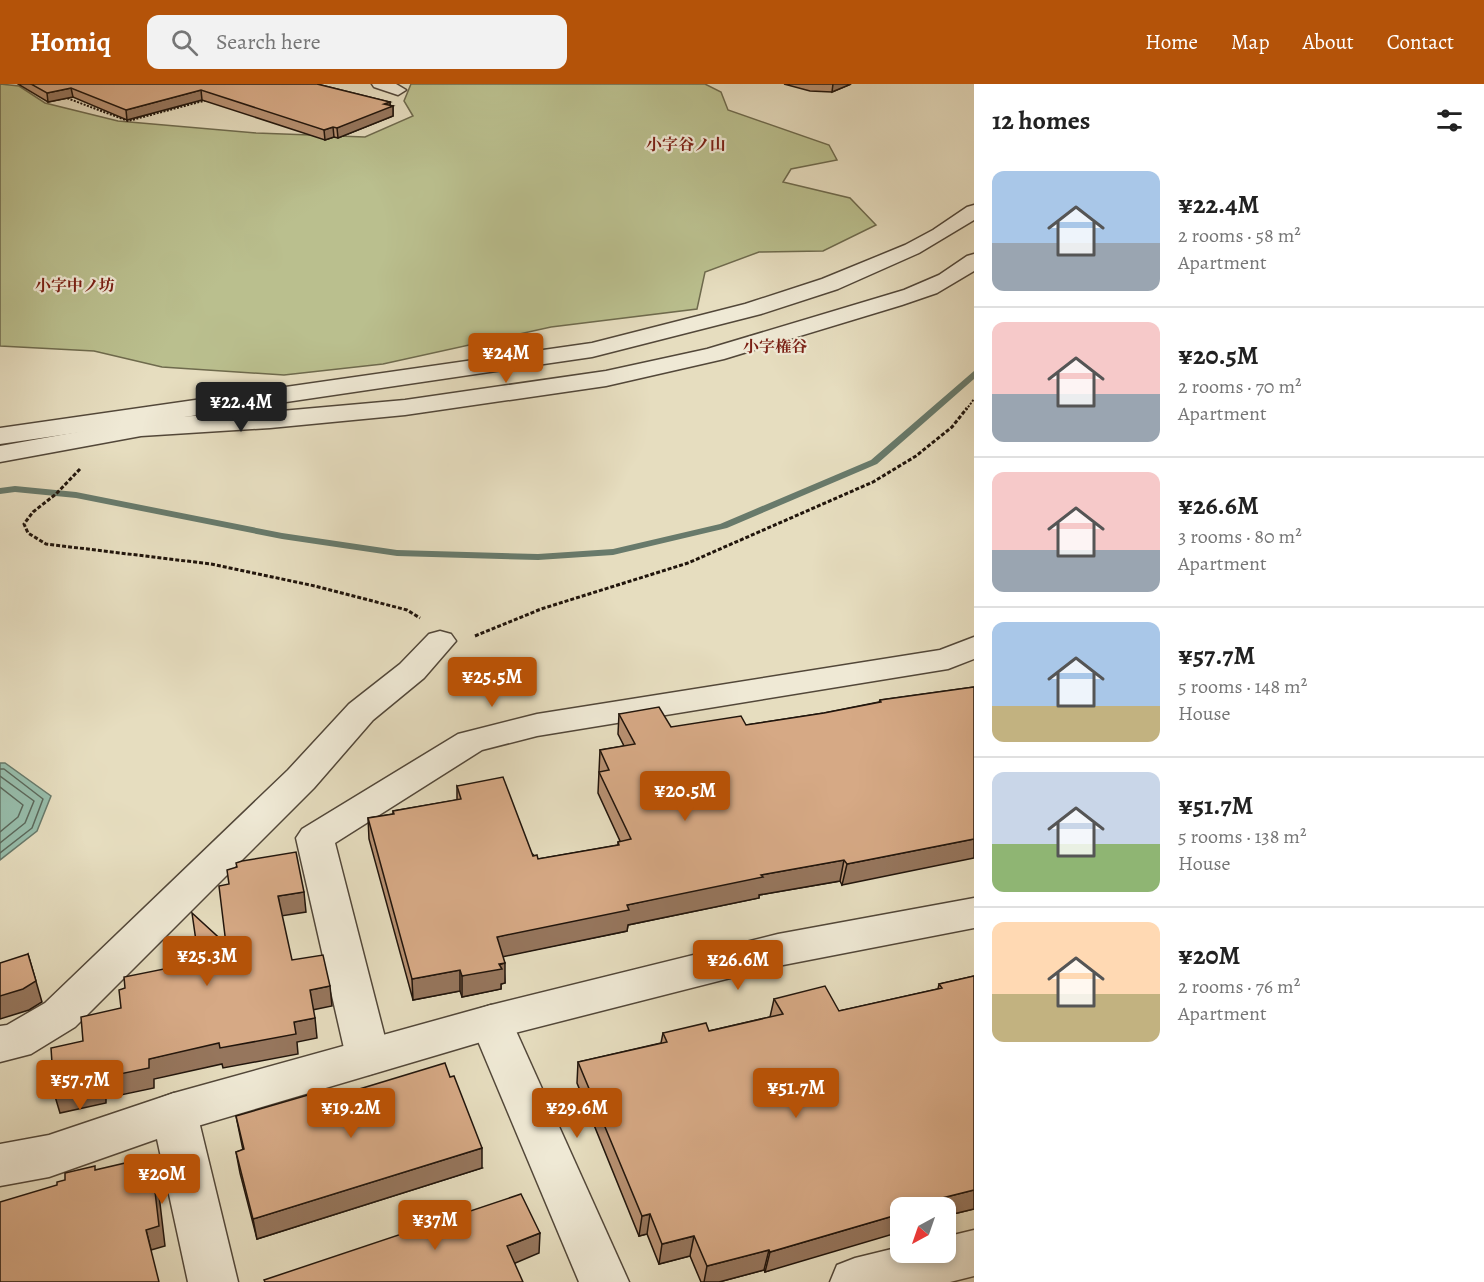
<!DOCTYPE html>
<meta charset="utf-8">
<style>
:root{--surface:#fff;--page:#f2f2f2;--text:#222;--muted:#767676;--line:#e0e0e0;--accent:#b45309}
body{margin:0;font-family:Alegreya,"Noto Serif JP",serif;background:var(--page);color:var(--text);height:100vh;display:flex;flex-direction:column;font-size:22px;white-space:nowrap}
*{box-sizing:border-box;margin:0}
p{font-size:20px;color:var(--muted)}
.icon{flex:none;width:33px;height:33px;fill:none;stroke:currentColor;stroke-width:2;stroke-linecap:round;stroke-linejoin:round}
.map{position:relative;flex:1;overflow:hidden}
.drawer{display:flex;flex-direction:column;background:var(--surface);width:510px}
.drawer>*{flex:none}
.needle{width:39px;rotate:220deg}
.tools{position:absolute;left:890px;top:1113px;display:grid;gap:12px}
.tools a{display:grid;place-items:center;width:66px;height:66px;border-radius:12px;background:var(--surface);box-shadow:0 3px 9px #0003;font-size:30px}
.price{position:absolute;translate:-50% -51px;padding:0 14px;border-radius:6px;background:var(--accent);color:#fff;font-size:20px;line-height:39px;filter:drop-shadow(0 2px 3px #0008)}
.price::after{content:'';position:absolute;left:50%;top:36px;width:18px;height:14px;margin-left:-9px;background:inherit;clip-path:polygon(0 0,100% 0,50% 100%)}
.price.selected{background:#222;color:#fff}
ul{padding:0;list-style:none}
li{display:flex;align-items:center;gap:18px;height:150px;padding:0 18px}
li+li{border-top:2px solid var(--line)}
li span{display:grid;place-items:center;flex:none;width:168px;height:120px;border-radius:12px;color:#555}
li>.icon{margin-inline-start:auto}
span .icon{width:72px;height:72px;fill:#fffc;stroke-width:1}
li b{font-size:26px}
h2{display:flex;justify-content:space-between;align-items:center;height:72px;padding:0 18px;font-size:26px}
header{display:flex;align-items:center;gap:36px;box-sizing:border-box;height:84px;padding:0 30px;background:var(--accent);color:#fff}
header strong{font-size:28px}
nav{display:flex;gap:33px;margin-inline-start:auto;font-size:21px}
.search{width:420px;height:54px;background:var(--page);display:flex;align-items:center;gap:15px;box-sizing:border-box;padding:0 21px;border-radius:12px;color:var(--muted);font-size:22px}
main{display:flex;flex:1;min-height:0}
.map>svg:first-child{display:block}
.green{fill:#babf8e;stroke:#6e6a4d;stroke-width:1.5}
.water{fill:#97bdab;stroke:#687a6b;stroke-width:1.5}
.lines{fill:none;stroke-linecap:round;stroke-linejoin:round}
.shore{stroke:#5c695c;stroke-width:1.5}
.stream{fill:#687a6b;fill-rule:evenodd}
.minor-casing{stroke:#524739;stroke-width:3}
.tertiary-casing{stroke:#524739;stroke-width:3}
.path-far1{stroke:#21150c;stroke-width:2;stroke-dasharray:2 1.5;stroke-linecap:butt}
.path{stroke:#21150c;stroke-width:3;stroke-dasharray:4 2;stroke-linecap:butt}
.minor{fill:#efe9d5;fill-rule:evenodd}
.tertiary{fill:#efe9d5;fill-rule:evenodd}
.wall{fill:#b89172;stroke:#21150c;stroke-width:1.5}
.shaded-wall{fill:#96765d;stroke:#21150c;stroke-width:1.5}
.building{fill:#d6a985;stroke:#21150c;stroke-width:1.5}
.labels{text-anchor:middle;stroke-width:4.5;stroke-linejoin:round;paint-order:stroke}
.far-neighbourhood-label{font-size:16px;font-weight:bold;fill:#7a1f14;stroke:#efe9d5}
</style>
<header>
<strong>Homiq</strong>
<div class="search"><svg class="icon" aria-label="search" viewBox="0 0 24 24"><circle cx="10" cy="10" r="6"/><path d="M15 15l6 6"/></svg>Search here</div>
<nav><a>Home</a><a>Map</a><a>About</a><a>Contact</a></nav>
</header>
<main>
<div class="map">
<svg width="974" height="1198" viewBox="0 0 974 1198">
<rect width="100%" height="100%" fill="#e6ddbf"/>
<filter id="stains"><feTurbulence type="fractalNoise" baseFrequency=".00333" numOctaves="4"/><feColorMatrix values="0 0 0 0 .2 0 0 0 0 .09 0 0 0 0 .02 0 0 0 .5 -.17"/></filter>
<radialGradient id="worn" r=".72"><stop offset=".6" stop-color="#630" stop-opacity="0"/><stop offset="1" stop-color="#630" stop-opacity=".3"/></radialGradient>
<polygon class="green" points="0,0 19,2 45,19 118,37 256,49 365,53 413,32 404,17 411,0 705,0 721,8 728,26 829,61 837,76 791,85 783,98 850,114 876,141 823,167 759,168 705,188 697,225 551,243 383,280 284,291 162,283 94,267 0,262"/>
<polygon class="water" points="0,679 5,679 51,712 37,747 0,776"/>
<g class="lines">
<g class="shore">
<polyline points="0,685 4,685 43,715 32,744 0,769"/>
<polyline points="0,692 34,717 25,739 0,759"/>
<polyline points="0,703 23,721 18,733 0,748"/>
</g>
<polygon class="stream" points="974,287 974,295 877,380 727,444 613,471 538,476 397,472 282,455 76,414 15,408 0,410 0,404 15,402 76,408 282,449 397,466 538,470 613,465 720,440 871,376"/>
<g class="minor-casing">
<g id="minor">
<polygon points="372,0 396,0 406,6 398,11 374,3"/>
<polygon points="974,170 974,187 937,209 902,221 724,275 606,302 405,331 270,344 141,352 0,378 0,362 155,334 270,328 405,316 606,287 707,265 904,206 939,191 967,172"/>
<polygon points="440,547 451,550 456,557 424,594 373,636 314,704 75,943 31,970 0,978 0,942 7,941 45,919 288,686 349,620 400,580 429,550"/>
<polygon points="974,553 974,575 948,585 537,652 482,666 335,759 390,973 383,986 368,991 353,986 346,973 296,754 302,745 458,650 537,630 940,566"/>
<polygon points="491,921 506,926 512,938 629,1198 579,1198 470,938 476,926"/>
<polygon points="174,1009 190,1015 197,1029 238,1198 188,1198 157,1055 49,1093 0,1102 0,1060 49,1051"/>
<polygon points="974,1146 974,1192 950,1198 830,1198 837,1181 855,1174 900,1163 900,1168 945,1168 945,1153"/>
</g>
</g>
<g class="tertiary-casing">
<g id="tertiary">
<polygon points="974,121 974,136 919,169 838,205 761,230 592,273 0,360 0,344 592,259 745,220 822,195 905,161 933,146 967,123"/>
<polygon points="974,814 974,844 778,882 491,955 174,1049 158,1043 151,1029 158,1015 174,1009 491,921 778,850"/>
</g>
</g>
<g class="path-far1">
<polyline points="64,13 128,37 207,16"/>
<polyline points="966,326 974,315"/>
</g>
<g class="path">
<polyline points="80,385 56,410 33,428 24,440 28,449 46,460 211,480 315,502 407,526 420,534"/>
<polyline points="475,552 541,525 688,479 873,398 916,372 952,343 967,324"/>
</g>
<use href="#minor" class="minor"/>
<use href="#tertiary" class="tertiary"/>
</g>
<g class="wall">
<polygon points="18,0 317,0 390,18 390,22 393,22 393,32 338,54 334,53 325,56 202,16 127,36 73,13 48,18"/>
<polygon points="784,0 851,0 832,8 810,7"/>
<polygon points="974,603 842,801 840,797 759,811 759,814 628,841 627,847 503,872 505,899 501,900 501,905 462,913 460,907 413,916 369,755 368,734 393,730 393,727 457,716 457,702 538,775 618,761 618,758 620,757 598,709 600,666 624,662 618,650 619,630 671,643 746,641 824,629 879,618 880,616"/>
<polygon points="974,892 974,1125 945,1132 945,1124 765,1188 764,1186 719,1198 701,1198 690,1172 659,1180 647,1150 639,1152 577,999 578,978 661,959 663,949 709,947 770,933 774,915 839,927 938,905 939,900"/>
<polygon points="310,1020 482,1084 257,1155 240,1089 236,1068 243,1066 236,1032"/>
</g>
<g class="shaded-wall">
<polygon points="833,0 851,0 832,8"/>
<polygon points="71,4 73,13 48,18 47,9"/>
<polygon points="201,6 202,16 127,36 126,26"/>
<polygon points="390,18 390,23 393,22 393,32 338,54 337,44 384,20"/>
<polygon points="333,43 334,53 325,56 324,46"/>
<polygon points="974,755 974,774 842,801 847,780"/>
<polygon points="844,776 840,797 759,811 759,814 628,841 627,847 497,874 497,853 627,821 761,791"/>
<polygon points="304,808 306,828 281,832 278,812"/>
<polygon points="28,870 42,918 29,926 0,935 0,912"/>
<polygon points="505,879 505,899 501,900 501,905 462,913 462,892"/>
<polygon points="460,886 460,907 413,916 412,895"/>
<polygon points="330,902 332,922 312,926 310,906"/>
<polygon points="315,934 317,954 297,958 298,970 223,984 222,980 154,995 154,1004 106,1014 106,1019 60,1029 54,1009 100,994 149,975 294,938"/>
<polygon points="482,1064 482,1084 257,1155 253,1135"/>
<polygon points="151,1073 157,1094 165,1162 151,1166 146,1146"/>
<polygon points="974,1106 974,1125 945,1132 945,1124 922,1124 930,1117"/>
<polygon points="650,1130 647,1150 639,1152 642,1132"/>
<polygon points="900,1130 900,1148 765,1188 770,1168"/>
<polygon points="540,1149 539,1169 506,1183 507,1162"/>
<polygon points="694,1152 690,1172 659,1180 662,1160"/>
<polygon points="769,1166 764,1186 719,1198 704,1198 707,1182"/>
</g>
<g class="building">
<polygon points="31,0 317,0 390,18 384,20 393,22 337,44 333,43 324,46 201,6 126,26 71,4 47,9"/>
<polygon points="974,603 974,755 847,780 844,776 761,791 763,793 627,821 629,826 497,853 505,879 499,880 502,885 462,892 460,886 412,895 368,734 394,730 393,727 461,715 457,702 503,693 533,772 537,771 538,775 619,761 618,758 631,755 599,688 609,686 600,666 635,660 619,630 659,623 671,643 741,632 746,641 824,629 881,618 880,616"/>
<polygon points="296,768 304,808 278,812 292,876 323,871 330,902 310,906 315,934 294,938 296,950 220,964 219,959 149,975 149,984 100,994 100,999 54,1009 51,964 83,957 81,933 121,924 119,906 125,904 124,893 199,878 192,829 226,860 219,802 229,800 227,786 237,783 236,779 242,777"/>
<polygon points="28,870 36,897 23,905 0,912 0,879"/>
<polygon points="974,892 974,1106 930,1117 932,1120 922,1124 900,1124 900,1130 770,1168 769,1166 707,1182 694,1152 662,1160 650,1130 642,1132 578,978 667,958 663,949 706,939 709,947 783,930 774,915 825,902 839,927 942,904 939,900"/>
<polygon points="445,979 450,993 454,992 482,1064 253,1135 236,1068 244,1065 236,1032 308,1011 310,1020"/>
<polygon points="151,1073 159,1142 146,1146 159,1198 0,1198 0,1118 57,1101 57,1098 65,1096 65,1089 95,1082 95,1086"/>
<polygon points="521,1110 540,1149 507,1162 523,1198 265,1198 264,1196"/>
</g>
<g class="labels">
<g class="far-neighbourhood-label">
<text x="686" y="66">小字谷ノ山</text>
<text x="75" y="207">小字中ノ坊</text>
<text x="775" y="268">小字権谷</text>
</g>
</g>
<rect width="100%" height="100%" filter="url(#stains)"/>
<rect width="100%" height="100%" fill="url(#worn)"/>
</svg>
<div class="tools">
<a><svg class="needle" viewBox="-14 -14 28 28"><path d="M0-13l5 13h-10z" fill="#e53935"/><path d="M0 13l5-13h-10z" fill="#767676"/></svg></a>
</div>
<b class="price" style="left:506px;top:300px">¥24M</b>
<b class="price selected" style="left:241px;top:349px">¥22.4M</b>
<b class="price" style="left:492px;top:624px">¥25.5M</b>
<b class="price" style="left:685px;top:738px">¥20.5M</b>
<b class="price" style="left:207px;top:903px">¥25.3M</b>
<b class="price" style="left:738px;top:907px">¥26.6M</b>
<b class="price" style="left:80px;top:1027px">¥57.7M</b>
<b class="price" style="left:796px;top:1035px">¥51.7M</b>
<b class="price" style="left:351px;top:1055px">¥19.2M</b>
<b class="price" style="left:577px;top:1055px">¥29.6M</b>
<b class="price" style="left:162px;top:1121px">¥20M</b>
<b class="price" style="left:435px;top:1167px">¥37M</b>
</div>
<section class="drawer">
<h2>12 homes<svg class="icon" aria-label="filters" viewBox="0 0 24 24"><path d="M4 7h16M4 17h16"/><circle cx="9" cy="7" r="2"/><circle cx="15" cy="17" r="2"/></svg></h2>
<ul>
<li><span style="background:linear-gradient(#a9c7e8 60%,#9aa5b1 0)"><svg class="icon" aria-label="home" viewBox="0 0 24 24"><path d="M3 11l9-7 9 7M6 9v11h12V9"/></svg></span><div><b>¥22.4M</b><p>2 rooms · 58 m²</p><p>Apartment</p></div></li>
<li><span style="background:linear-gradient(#f6c9c9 60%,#9aa5b1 0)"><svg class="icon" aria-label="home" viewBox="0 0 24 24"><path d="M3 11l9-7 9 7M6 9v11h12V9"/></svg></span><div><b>¥20.5M</b><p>2 rooms · 70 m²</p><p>Apartment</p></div></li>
<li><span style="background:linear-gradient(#f6c9c9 65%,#9aa5b1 0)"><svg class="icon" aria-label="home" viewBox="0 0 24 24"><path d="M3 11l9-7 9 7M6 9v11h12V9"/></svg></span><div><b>¥26.6M</b><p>3 rooms · 80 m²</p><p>Apartment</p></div></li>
<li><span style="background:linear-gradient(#a9c7e8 70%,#c2b280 0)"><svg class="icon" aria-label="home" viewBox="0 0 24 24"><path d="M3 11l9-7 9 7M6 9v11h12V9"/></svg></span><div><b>¥57.7M</b><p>5 rooms · 148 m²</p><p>House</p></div></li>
<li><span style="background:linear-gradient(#c9d6e8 60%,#8fb573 0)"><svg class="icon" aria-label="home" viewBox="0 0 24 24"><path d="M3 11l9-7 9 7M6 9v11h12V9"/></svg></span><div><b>¥51.7M</b><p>5 rooms · 138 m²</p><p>House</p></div></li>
<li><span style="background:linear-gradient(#ffd9b3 60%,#c2b280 0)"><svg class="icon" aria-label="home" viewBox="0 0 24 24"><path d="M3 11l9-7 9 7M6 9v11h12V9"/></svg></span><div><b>¥20M</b><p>2 rooms · 76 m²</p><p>Apartment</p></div></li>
</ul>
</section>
</main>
